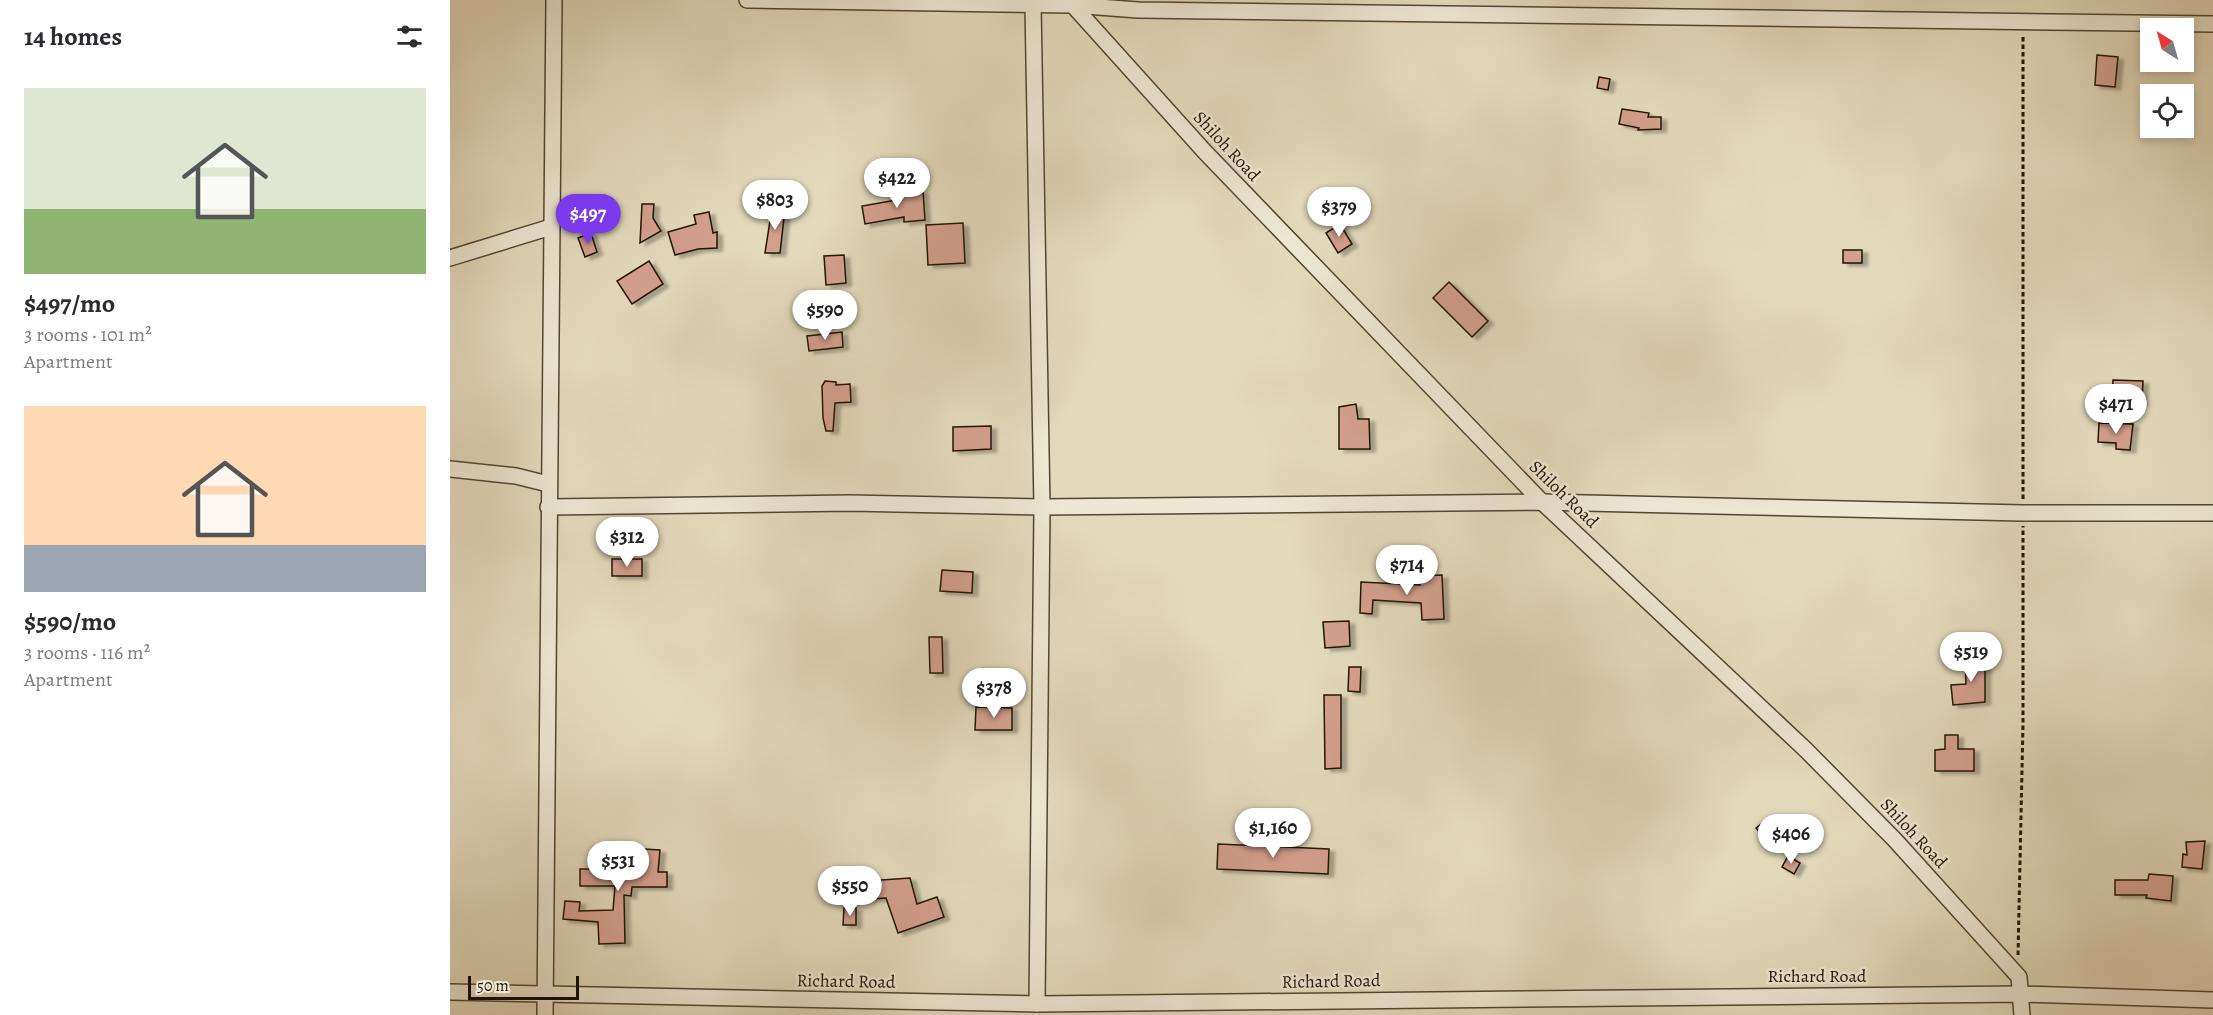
<!DOCTYPE html>
<meta charset="utf-8">
<style>
:root{--surface:#fff;--page:#f2f2f3;--text:#2b2b33;--muted:#7c7c81;--accent:#7c3aed}
body{margin:0;font-family:Alegreya,serif;background:var(--page);color:var(--text);height:100vh;display:flex;flex-direction:column;font-size:22px;white-space:nowrap}
*{box-sizing:border-box;margin:0}
p{font-size:20px;color:var(--muted)}
.icon{flex:none;width:33px;height:33px;fill:none;stroke:currentColor;stroke-width:2;stroke-linecap:round;stroke-linejoin:round}
.map{position:relative;flex:1;overflow:hidden}
.sheet{display:flex;flex-direction:column;background:var(--surface);width:450px}
.sheet>*{flex:none}
.needle{width:39px;rotate:323deg}
.buttons{position:absolute;left:1690px;top:18px;display:grid;gap:12px}
.buttons a{display:grid;place-items:center;width:54px;height:54px;border-radius:0px;background:var(--surface);box-shadow:0 3px 9px #0003;font-size:30px}
.scale{position:absolute;left:18px;bottom:15px;width:111px;box-sizing:border-box;padding-left:6px;border:3px solid #221402;border-top:0;font-size:16px;line-height:21px;white-space:nowrap;color:#221402;-webkit-text-stroke:4px #ede7d3;paint-order:stroke}
.price{position:absolute;translate:-50% -51px;padding:0 14px;border-radius:21px;background:#fff;color:#222;font-size:20px;line-height:39px;filter:drop-shadow(0 2px 3px #0008)}
.price::after{content:'';position:absolute;left:50%;top:36px;width:18px;height:14px;margin-left:-9px;background:inherit;clip-path:polygon(0 0,100% 0,50% 100%)}
.price.on{background:var(--accent);color:#fff}
ul{padding:0;list-style:none}
li{display:grid;align-content:center;gap:12px;height:318px;padding:0 24px}
li span{display:grid;place-items:center;height:186px;border-radius:0px;color:#555}
li>.icon{margin-inline-start:auto}
span .icon{width:108px;height:108px;fill:#fffc;stroke-width:1}
li b{font-size:26px}
h2{display:flex;justify-content:space-between;align-items:center;height:72px;padding:0 24px;font-size:26px}
main{display:flex;flex:1;min-height:0}
.map>svg:first-child{display:block}
.building{fill:#d4a08e;stroke:#221402;stroke-width:1.5;filter:url(#shadow)}
.lines{fill:none;stroke-linecap:round;stroke-linejoin:round}
.minor-casing{stroke:#524630;stroke-width:18}
.path{stroke:#221402;stroke-width:3;stroke-dasharray:4.5 3;stroke-linecap:butt}
.minor{stroke:#ede7d3;stroke-width:15}
.labels{text-anchor:middle;stroke-width:5;stroke-linejoin:round;paint-order:stroke}
.street-label{font-size:18px;fill:#221402;stroke:#ede7d3}
</style>
<main>
<section class="sheet">
<h2>14 homes<svg class="icon" aria-label="filters" viewBox="0 0 24 24"><path d="M4 7h16M4 17h16"/><circle cx="9" cy="7" r="2"/><circle cx="15" cy="17" r="2"/></svg></h2>
<ul>
<li><span style="background:linear-gradient(#dfe7d0 65%,#8fb573 0)"><svg class="icon" aria-label="home" viewBox="0 0 24 24"><path d="M3 11l9-7 9 7M6 9v11h12V9"/></svg></span><div><b>$497/mo</b><p>3 rooms · 101 m²</p><p>Apartment</p></div></li>
<li><span style="background:linear-gradient(#ffd9b3 75%,#9aa5b1 0)"><svg class="icon" aria-label="home" viewBox="0 0 24 24"><path d="M3 11l9-7 9 7M6 9v11h12V9"/></svg></span><div><b>$590/mo</b><p>3 rooms · 116 m²</p><p>Apartment</p></div></li>
</ul>
</section>
<div class="map">
<svg width="1763" height="1015" viewBox="0 0 1763 1015">
<defs>
<filter id="shadow"><feDropShadow dx="5.5" dy="3" stdDeviation="1.5" flood-color="#0004"/></filter>
</defs>
<rect width="100%" height="100%" fill="#e3dabc"/>
<filter id="stains"><feTurbulence type="fractalNoise" baseFrequency=".00333" numOctaves="4"/><feColorMatrix values="0 0 0 0 .2 0 0 0 0 .09 0 0 0 0 .02 0 0 0 .5 -.17"/></filter>
<radialGradient id="worn" r=".72"><stop offset=".6" stop-color="#630" stop-opacity="0"/><stop offset="1" stop-color="#630" stop-opacity=".3"/></radialGradient>
<g class="building">
<polygon points="1647,55 1668,57 1665,87 1645,85"/>
<polygon points="1149,77 1160,79 1158,90 1147,88"/>
<polygon points="1172,109 1199,113 1198,117 1211,117 1211,129 1188,130 1189,128 1169,124"/>
<polygon points="473,191 475,220 454,222 454,217 415,224 412,206 452,199 452,193"/>
<polygon points="192,204 204,204 203,218 211,231 190,243"/>
<polygon points="322,208 335,209 330,253 315,253"/>
<polygon points="259,212 263,233 267,232 267,248 248,249 225,255 218,232 246,224 244,215"/>
<polygon points="513,223 515,263 478,265 476,225"/>
<polygon points="890,224 902,244 888,253 876,233"/>
<polygon points="141,233 147,252 135,257 128,238"/>
<rect x="1393" y="250" width="19" height="13"/>
<polygon points="394,255 396,283 376,285 374,256"/>
<polygon points="199,261 213,284 182,304 167,281"/>
<polygon points="999,282 1038,321 1022,337 983,298"/>
<polygon points="392,332 393,347 359,351 357,336"/>
<polygon points="1663,380 1693,381 1692,403 1662,401"/>
<polygon points="375,381 386,382 386,385 400,384 401,402 385,403 383,431 376,431 373,418 372,386"/>
<polygon points="906,404 908,419 919,419 920,449 889,449 889,407"/>
<polygon points="1649,423 1683,424 1680,450 1666,449 1666,443 1648,442"/>
<polygon points="541,426 541,449 503,451 503,427"/>
<rect x="162" y="559" width="30" height="17"/>
<polygon points="492,570 523,572 522,593 490,591"/>
<polygon points="992,575 994,619 972,620 971,603 923,600 922,614 910,613 911,582 970,585 970,576"/>
<polygon points="899,621 900,646 875,648 873,622"/>
<polygon points="479,637 492,637 493,673 480,673"/>
<polygon points="1535,657 1535,702 1503,705 1501,685 1516,684 1515,658"/>
<polygon points="899,667 911,667 910,692 898,691"/>
<polygon points="874,695 891,695 891,768 875,769"/>
<polygon points="526,707 562,708 562,730 525,730"/>
<polygon points="1495,735 1508,735 1508,749 1524,749 1524,771 1485,771 1485,750 1495,749"/>
<polygon points="1316,820 1324,830 1314,837 1306,828"/>
<polygon points="1755,841 1752,869 1732,867 1733,854 1737,855 1736,842"/>
<polygon points="768,844 879,849 878,874 767,869"/>
<polygon points="193,849 210,850 208,872 217,872 217,887 182,887 181,896 174,895 175,943 149,944 148,922 113,919 115,901 130,902 129,911 163,910 165,886 130,886 130,869 161,869 159,859 192,857"/>
<polygon points="1338,856 1350,863 1344,874 1332,867"/>
<polygon points="1699,874 1723,876 1721,901 1696,898 1697,895 1665,895 1665,880 1698,880"/>
<polygon points="460,878 467,904 487,897 494,917 448,933 436,898 404,900 403,882"/>
<polygon points="394,908 406,908 406,925 393,925"/>
</g>
<g class="lines">
<g class="minor-casing">
<g id="minor">
<polyline points="297,0 622,5 688,10 1763,24"/>
<polyline points="619,1 755,152 1092,502 1356,750 1445,840 1569,977 1572,1015"/>
<polyline points="583,5 592,507 587,1004"/>
<polyline points="0,258 101,227"/>
<polyline points="0,469 66,476 98,484"/>
<polyline points="98,507 400,503 592,507 1092,502 1573,513 1763,513"/>
<polyline points="0,992 587,1004 1571,994 1763,1000"/>
<polyline points="95,1015 104,0"/>
</g>
</g>
<g class="path">
<polyline points="1573,499 1573,34"/>
<polyline points="1568,955 1573,724 1573,526"/>
</g>
<use href="#minor" class="minor"/>
</g>
<g class="labels">
<g class="street-label">
<text transform="translate(777 146) rotate(47)" y="6">Shiloh Road</text>
<text transform="translate(1114 494) rotate(44)" y="6">Shiloh Road</text>
<text transform="translate(1464 833) rotate(47)" y="6">Shiloh Road</text>
<text x="1367" y="982">Richard Road</text>
<text transform="translate(396 981) rotate(1)" y="6">Richard Road</text>
<text transform="translate(881 981) rotate(-1)" y="6">Richard Road</text>
</g>
</g>
<rect width="100%" height="100%" filter="url(#stains)"/>
<rect width="100%" height="100%" fill="url(#worn)"/>
</svg>
<div class="buttons">
<a><svg class="needle" viewBox="-14 -14 28 28"><path d="M0-13l5 13h-10z" fill="#e53935"/><path d="M0 13l5-13h-10z" fill="#7c7c81"/></svg></a>
<a><svg class="icon" aria-label="locate" viewBox="0 0 24 24"><circle cx="12" cy="12" r="6"/><path d="M12 2v4M12 18v4M2 12h4M18 12h4"/></svg></a>
</div>
<div class="scale">50 m</div>
<b class="price" style="left:447px;top:209px">$422</b>
<b class="price" style="left:325px;top:231px">$803</b>
<b class="price" style="left:889px;top:238px">$379</b>
<b class="price on" style="left:138px;top:245px">$497</b>
<b class="price" style="left:375px;top:341px">$590</b>
<b class="price" style="left:1666px;top:435px">$471</b>
<b class="price" style="left:177px;top:568px">$312</b>
<b class="price" style="left:957px;top:596px">$714</b>
<b class="price" style="left:1521px;top:683px">$519</b>
<b class="price" style="left:544px;top:719px">$378</b>
<b class="price" style="left:823px;top:859px">$1,160</b>
<b class="price" style="left:1341px;top:865px">$406</b>
<b class="price" style="left:168px;top:892px">$531</b>
<b class="price" style="left:400px;top:917px">$550</b>
</div>
</main>
